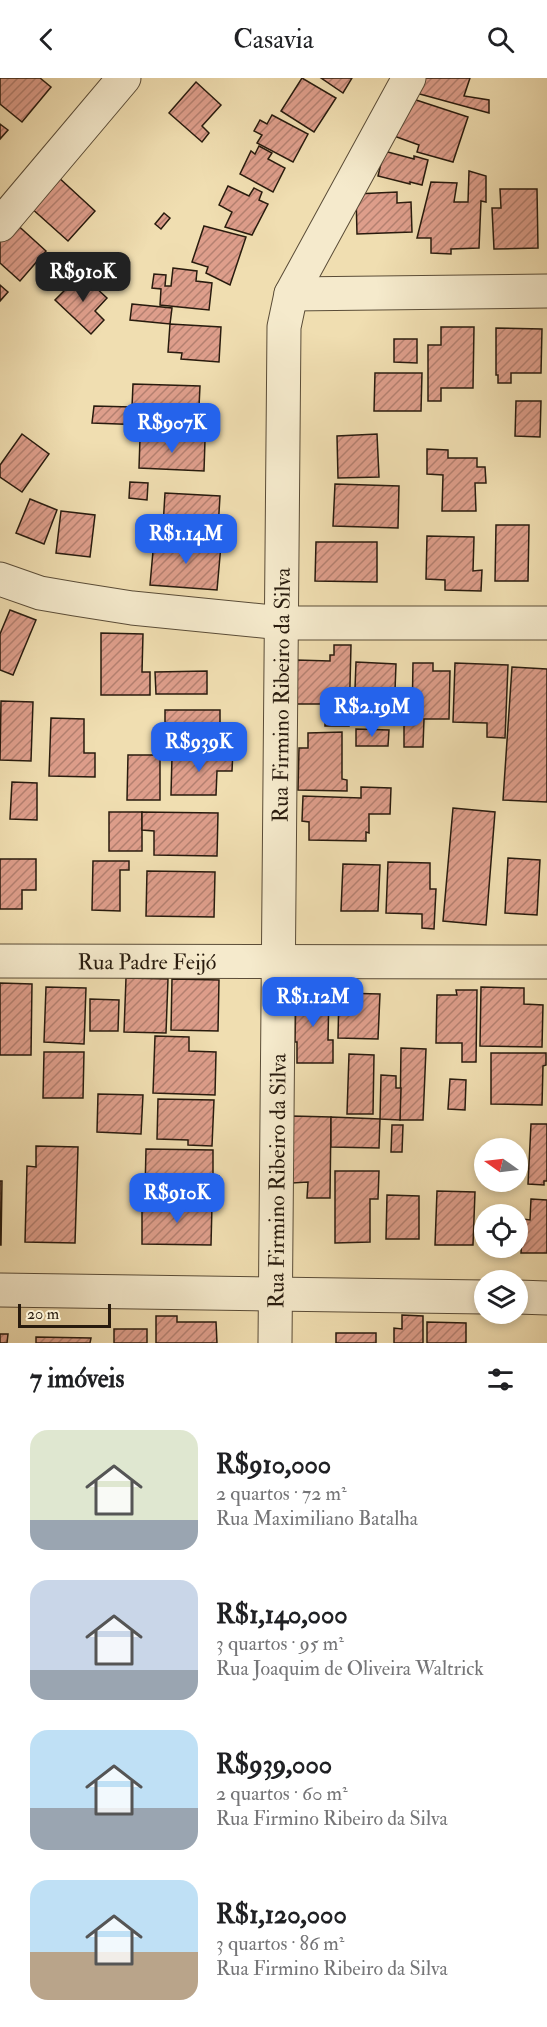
<!DOCTYPE html>
<html lang="pt">
<meta charset="utf-8">
<style>
:root{--surface:#fff;--page:#f2f2f2;--text:#202124;--muted:#757577;--accent:#2563eb}
body{margin:0;font-family:"IM FELL Double Pica",serif;background:var(--page);color:var(--text);height:100vh;display:flex;flex-direction:column;font-size:22px;white-space:nowrap}
*{box-sizing:border-box;margin:0}
p{font-size:20px;color:var(--muted)}
.icon{flex:none;width:33px;height:33px;fill:none;stroke:currentColor;stroke-width:2;stroke-linecap:round;stroke-linejoin:round}
.map{position:relative;height:1265px;overflow:hidden}
.drawer{display:flex;flex-direction:column;background:var(--surface);flex:1}
.drawer>*{flex:none}
.needle{width:39px;rotate:284deg}
.fabs{position:absolute;left:474px;top:1060px;display:grid;gap:12px}
.fabs a{display:grid;place-items:center;width:54px;height:54px;border-radius:50%;background:var(--surface);box-shadow:0 3px 9px #0003;font-size:30px}
.scale{position:absolute;left:18px;bottom:15px;width:93px;box-sizing:border-box;padding-left:6px;border:3px solid #281b0e;border-top:0;font-size:16px;line-height:21px;white-space:nowrap;color:#281b0e;-webkit-text-stroke:4px #f5eacc;paint-order:stroke}
.price{position:absolute;translate:-50% -51px;padding:0 14px;border-radius:12px;background:var(--accent);color:#fff;font-size:20px;line-height:39px;filter:drop-shadow(0 2px 3px #0008)}
.price::after{content:'';position:absolute;left:50%;top:36px;width:18px;height:14px;margin-left:-9px;background:inherit;clip-path:polygon(0 0,100% 0,50% 100%)}
.price.current{background:#222;color:#fff}
ul{padding:0;list-style:none}
li{display:flex;align-items:center;gap:18px;height:150px;padding:0 30px}
li span{display:grid;place-items:center;flex:none;width:168px;height:120px;border-radius:18px;color:#555}
li>.icon{margin-inline-start:auto}
span .icon{width:72px;height:72px;fill:#fffc;stroke-width:1}
li b{font-size:26px}
h2{display:flex;justify-content:space-between;align-items:center;height:72px;padding:0 30px;font-size:26px}
header{display:flex;justify-content:space-between;align-items:center;height:78px;padding:0 30px;background:var(--surface);font-size:27px;font-weight:600}
.map>svg:first-child{display:block}
.building{fill:url(#building-hatch);stroke:#281b0e;stroke-width:1.5}
.lines{fill:none;stroke-linecap:round;stroke-linejoin:round}
.minor-casing{stroke:#5a4c37;stroke-width:35}
.minor{stroke:#f5eacc;stroke-width:33}
.labels{text-anchor:middle;stroke-width:4.5;stroke-linejoin:round;paint-order:stroke}
.street-label{font-size:22px;fill:#281b0e;stroke:#f5eacc}
</style>
<header><svg class="icon" aria-label="back" viewBox="0 0 24 24"><path d="M15 5l-7 7 7 7"/></svg>Casavia<svg class="icon" aria-label="search" viewBox="0 0 24 24"><circle cx="10" cy="10" r="6"/><path d="M15 15l6 6"/></svg></header>
<div class="map">
<svg width="547" height="1265" viewBox="0 0 547 1265">
<defs>
<pattern id="building-hatch" width="6" height="6" patternUnits="userSpaceOnUse" patternTransform="scale(1.5)"><rect width="6" height="6" fill="#de9e8b"/><path d="M-1 1l2-2M0 6l6-6M5 7l2-2" fill="none" stroke="#b48070"/></pattern>
</defs>
<rect width="100%" height="100%" fill="#f0deb1"/>
<filter id="stains"><feTurbulence type="fractalNoise" baseFrequency=".00333" numOctaves="4"/><feColorMatrix values="0 0 0 0 .2 0 0 0 0 .09 0 0 0 0 .02 0 0 0 .5 -.17"/></filter>
<radialGradient id="worn" r=".72"><stop offset=".6" stop-color="#630" stop-opacity="0"/><stop offset="1" stop-color="#630" stop-opacity=".3"/></radialGradient>
<g class="building">
<polygon points="0,0 40,0 51,9 22,44 0,26"/>
<polygon points="302,0 336,20 314,54 281,33"/>
<polygon points="321,0 352,0 343,15"/>
<polygon points="422,0 470,0 464,18 489,22 489,35 416,15"/>
<polygon points="196,4 221,27 202,48 209,55 202,64 169,35"/>
<polygon points="407,19 468,39 453,84 417,74 419,67 394,58"/>
<polygon points="272,37 308,56 293,84 257,65 262,57 254,53 260,42 267,46"/>
<polygon points="0,46 8,52 0,61"/>
<polygon points="259,68 272,75 268,81 285,90 273,114 240,96 251,73 255,76"/>
<polygon points="384,73 414,81 414,78 428,82 422,107 410,104 410,106 378,98"/>
<polygon points="469,93 486,98 486,124 481,123 479,170 451,171 451,176 431,175 431,160 417,160 431,104 457,105 454,124 468,124"/>
<polygon points="57,98 95,133 68,163 30,129"/>
<polygon points="228,108 249,118 254,110 262,114 259,122 268,126 252,157 225,149 232,134 219,127"/>
<polygon points="500,111 537,111 538,170 494,171 492,130 501,130"/>
<polygon points="397,114 397,125 411,124 412,154 357,156 356,116"/>
<polygon points="164,135 170,140 161,151 155,146"/>
<polygon points="13,143 46,173 20,203 0,185 0,157"/>
<polygon points="204,148 246,159 230,207 206,195 208,189 192,184"/>
<polygon points="173,190 197,193 196,203 212,205 209,232 160,227 161,211 152,210 154,196 166,197 165,208 171,208"/>
<polygon points="81,196 107,220 95,233 104,242 91,256 55,222"/>
<polygon points="0,207 8,214 0,223"/>
<polygon points="132,226 172,230 170,246 130,242"/>
<polygon points="170,246 221,249 219,284 181,281 182,275 168,274"/>
<polygon points="441,249 474,249 473,310 441,310 441,323 428,323 428,267 441,267"/>
<polygon points="496,250 542,251 541,295 511,295 511,305 498,305 498,297 496,297"/>
<polygon points="394,261 417,261 417,285 394,284"/>
<polygon points="375,295 422,295 421,333 374,333"/>
<polygon points="133,306 200,308 198,349 177,348 178,340 145,339 145,347 92,345 94,328 132,329"/>
<polygon points="516,323 541,323 540,359 515,358"/>
<polygon points="22,356 49,376 22,414 0,399 0,387"/>
<polygon points="377,356 379,399 338,400 337,358"/>
<polygon points="140,360 205,362 204,393 139,390"/>
<polygon points="427,371 448,372 448,380 477,380 477,389 485,389 486,405 475,405 476,433 442,433 443,397 427,396"/>
<polygon points="130,404 148,405 147,422 129,420"/>
<polygon points="335,406 399,408 398,450 333,448"/>
<polygon points="165,415 220,418 218,451 163,448"/>
<polygon points="30,421 57,432 44,466 16,455"/>
<polygon points="61,433 95,437 90,479 56,475"/>
<polygon points="496,447 529,447 528,503 495,503"/>
<polygon points="427,458 474,459 473,493 482,492 481,513 445,512 445,502 426,501"/>
<polygon points="154,462 221,467 217,512 150,507"/>
<polygon points="316,464 377,464 377,504 315,503"/>
<polygon points="10,532 36,542 13,597 0,592 0,556"/>
<polygon points="101,555 143,556 142,594 150,594 150,617 101,617"/>
<polygon points="334,567 351,567 349,648 325,648 325,626 295,626 297,582 330,583 330,577 334,577"/>
<polygon points="356,584 396,586 394,639 354,637"/>
<polygon points="413,585 433,585 433,593 450,593 449,641 424,641 423,669 404,669 404,643 412,643"/>
<polygon points="455,585 508,587 505,660 487,659 487,645 453,644"/>
<polygon points="512,589 547,591 547,724 503,722"/>
<polygon points="207,593 207,616 156,616 155,594"/>
<polygon points="1,623 33,624 31,683 0,682"/>
<polygon points="165,632 220,632 220,663 165,662"/>
<polygon points="51,640 84,641 84,675 95,675 95,699 49,698"/>
<polygon points="356,651 389,652 388,668 356,668"/>
<polygon points="342,654 342,701 347,702 347,713 298,712 299,670 308,670 308,655"/>
<polygon points="213,672 233,672 232,693 217,693 216,717 171,717 172,678 213,678"/>
<polygon points="128,677 160,677 160,722 127,722"/>
<polygon points="12,704 37,705 37,742 10,741"/>
<polygon points="361,709 391,710 390,736 369,736 369,755 366,754 366,763 309,762 309,744 302,743 303,718 361,720"/>
<polygon points="453,730 495,734 486,847 443,843"/>
<rect x="109" y="734" width="33" height="39"/>
<polygon points="142,734 218,735 217,778 154,777 154,753 142,752"/>
<polygon points="508,780 540,782 537,837 505,835"/>
<polygon points="0,781 36,781 36,812 22,812 22,831 0,831"/>
<polygon points="93,783 129,783 129,792 120,792 120,833 92,832"/>
<polygon points="388,784 430,785 430,811 436,811 434,851 422,850 422,836 386,835"/>
<polygon points="343,786 380,787 378,833 341,833"/>
<polygon points="147,793 215,794 214,839 146,838"/>
<polygon points="126,900 168,901 166,955 124,954"/>
<polygon points="172,901 219,902 218,953 171,952"/>
<polygon points="0,905 32,906 31,977 0,977"/>
<polygon points="46,909 86,910 84,966 44,964"/>
<polygon points="481,909 524,910 524,926 543,927 542,969 480,968"/>
<polygon points="456,912 477,912 476,984 462,984 462,965 436,965 437,917 457,917"/>
<polygon points="296,914 329,915 328,962 333,962 333,985 297,985 297,964 295,964"/>
<polygon points="339,915 380,916 378,961 338,960"/>
<polygon points="90,921 119,922 118,953 90,953"/>
<polygon points="155,958 189,959 189,973 216,974 215,1017 153,1015"/>
<polygon points="401,970 426,971 423,1042 400,1042"/>
<polygon points="44,974 84,974 83,1020 43,1020"/>
<polygon points="491,975 546,975 546,987 543,988 542,1027 491,1026"/>
<polygon points="349,976 374,977 373,1036 347,1036"/>
<polygon points="381,997 396,998 396,1010 401,1010 400,1042 380,1041"/>
<polygon points="450,1001 466,1002 465,1032 448,1031"/>
<polygon points="98,1016 143,1017 141,1056 97,1054"/>
<polygon points="158,1021 214,1022 212,1068 188,1067 188,1062 157,1061"/>
<polygon points="292,1038 331,1039 330,1120 307,1120 308,1104 292,1105"/>
<polygon points="331,1039 380,1041 379,1070 331,1069"/>
<polygon points="531,1046 547,1046 547,1103 544,1103 544,1107 528,1106"/>
<polygon points="392,1047 403,1047 402,1074 391,1074"/>
<polygon points="36,1068 78,1069 75,1165 25,1164 27,1088 36,1089"/>
<polygon points="146,1071 213,1072 213,1097 219,1098 219,1124 197,1124 198,1114 145,1113"/>
<polygon points="335,1093 379,1093 378,1121 370,1121 370,1164 335,1165"/>
<polygon points="0,1103 2,1103 1,1167 0,1167"/>
<polygon points="437,1113 475,1114 473,1167 435,1167"/>
<polygon points="387,1117 419,1118 419,1161 386,1161"/>
<polygon points="531,1121 547,1122 547,1175 521,1175 523,1141 530,1142"/>
<polygon points="142,1126 212,1127 211,1167 142,1166"/>
<polygon points="402,1237 423,1238 423,1265 394,1265 394,1250 402,1251"/>
<polygon points="156,1238 177,1238 177,1244 216,1244 217,1265 156,1265"/>
<polygon points="427,1244 466,1245 466,1265 427,1265"/>
<rect x="114" y="1251" width="33" height="14"/>
<rect x="336" y="1255" width="40" height="10"/>
<polygon points="0,1256 8,1256 7,1265 0,1265"/>
<polygon points="36,1259 91,1260 90,1265 36,1265"/>
</g>
<g class="lines">
<g class="minor-casing">
<g id="minor">
<polyline points="0,147 124,0"/>
<polyline points="291,216 547,213"/>
<polyline points="0,501 40,515 75,521 132,530 282,545 547,545"/>
<path id="s1" d="M0,883L547,884"/>
<polyline points="0,1212 484,1219"/>
<polyline points="518,1219 547,1220"/>
<path id="s2" d="M275,1265L284,249L291,216L409,0"/>
</g>
</g>
<use href="#minor" class="minor"/>
</g>
<g class="labels">
<g class="street-label">
<text dy="8" stroke="none"><textPath href="#s2" startOffset="648">Rua Firmino Ribeiro da Silva</textPath></text>
<text dy="8" stroke="none"><textPath href="#s1" startOffset="147">Rua Padre Feijó</textPath></text>
<text dy="8" stroke="none"><textPath href="#s2" startOffset="162">Rua Firmino Ribeiro da Silva</textPath></text>
</g>
</g>
<rect width="100%" height="100%" filter="url(#stains)"/>
<rect width="100%" height="100%" fill="url(#worn)"/>
</svg>
<div class="fabs">
<a><svg class="needle" viewBox="-14 -14 28 28"><path d="M0-13l5 13h-10z" fill="#e53935"/><path d="M0 13l5-13h-10z" fill="#757577"/></svg></a>
<a><svg class="icon" aria-label="locate" viewBox="0 0 24 24"><circle cx="12" cy="12" r="6"/><path d="M12 2v4M12 18v4M2 12h4M18 12h4"/></svg></a>
<a><svg class="icon" aria-label="layers" viewBox="0 0 24 24"><path d="M12 4l9 5-9 5-9-5zM3 14l9 5 9-5"/></svg></a>
</div>
<div class="scale">20 m</div>
<b class="price current" style="left:83px;top:225px">R$910K</b>
<b class="price" style="left:172px;top:376px">R$907K</b>
<b class="price" style="left:186px;top:487px">R$1.14M</b>
<b class="price" style="left:372px;top:660px">R$2.19M</b>
<b class="price" style="left:199px;top:695px">R$939K</b>
<b class="price" style="left:313px;top:950px">R$1.12M</b>
<b class="price" style="left:177px;top:1146px">R$910K</b>
</div>
<section class="drawer">
<h2>7 imóveis<svg class="icon" aria-label="filters" viewBox="0 0 24 24"><path d="M4 7h16M4 17h16"/><circle cx="9" cy="7" r="2"/><circle cx="15" cy="17" r="2"/></svg></h2>
<ul>
<li><span style="background:linear-gradient(#dfe7d0 75%,#9aa5b1 0)"><svg class="icon" aria-label="home" viewBox="0 0 24 24"><path d="M3 11l9-7 9 7M6 9v11h12V9"/></svg></span><div><b>R$910,000</b><p>2 quartos · 72 m²</p><p>Rua Maximiliano Batalha</p></div></li>
<li><span style="background:linear-gradient(#c9d6e8 75%,#9aa5b1 0)"><svg class="icon" aria-label="home" viewBox="0 0 24 24"><path d="M3 11l9-7 9 7M6 9v11h12V9"/></svg></span><div><b>R$1,140,000</b><p>3 quartos · 95 m²</p><p>Rua Joaquim de Oliveira Waltrick</p></div></li>
<li><span style="background:linear-gradient(#bfe0f5 65%,#9aa5b1 0)"><svg class="icon" aria-label="home" viewBox="0 0 24 24"><path d="M3 11l9-7 9 7M6 9v11h12V9"/></svg></span><div><b>R$939,000</b><p>2 quartos · 60 m²</p><p>Rua Firmino Ribeiro da Silva</p></div></li>
<li><span style="background:linear-gradient(#bfe0f5 60%,#b9a48a 0)"><svg class="icon" aria-label="home" viewBox="0 0 24 24"><path d="M3 11l9-7 9 7M6 9v11h12V9"/></svg></span><div><b>R$1,120,000</b><p>3 quartos · 86 m²</p><p>Rua Firmino Ribeiro da Silva</p></div></li>
</ul>
</section>
